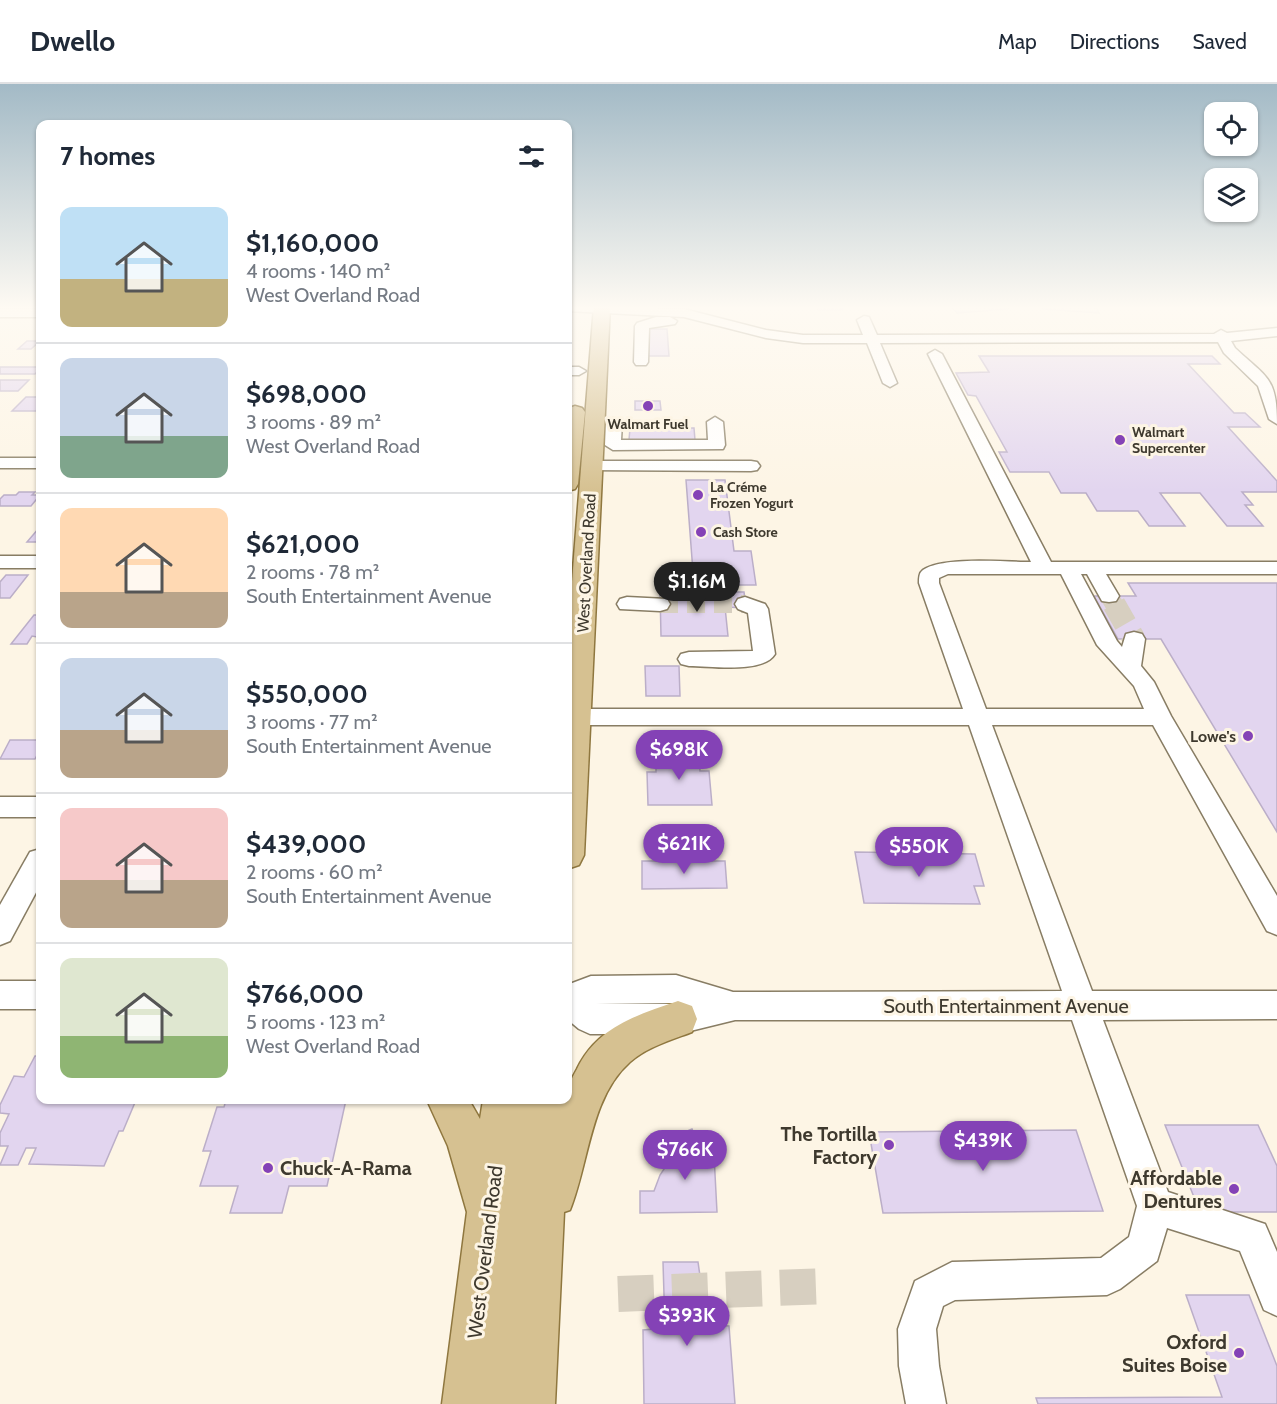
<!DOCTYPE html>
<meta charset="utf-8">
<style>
:root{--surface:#fff;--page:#f6f6f7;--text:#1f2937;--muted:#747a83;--line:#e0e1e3;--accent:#8442b6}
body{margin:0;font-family:Cabin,sans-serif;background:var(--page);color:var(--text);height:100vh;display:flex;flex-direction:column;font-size:22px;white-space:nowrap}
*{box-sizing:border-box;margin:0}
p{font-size:20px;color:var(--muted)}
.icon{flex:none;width:33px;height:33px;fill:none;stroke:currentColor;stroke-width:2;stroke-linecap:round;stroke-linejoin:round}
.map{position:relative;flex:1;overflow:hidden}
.side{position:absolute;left:36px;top:36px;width:536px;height:984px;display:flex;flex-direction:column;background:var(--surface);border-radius:12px;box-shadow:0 2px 4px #0004}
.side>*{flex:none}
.tools{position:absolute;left:1204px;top:18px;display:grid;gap:12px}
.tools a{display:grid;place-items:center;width:54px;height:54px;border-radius:12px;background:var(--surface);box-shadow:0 2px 4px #0004;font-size:30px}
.price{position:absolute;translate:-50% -51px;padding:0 14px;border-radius:21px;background:var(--accent);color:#fff;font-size:20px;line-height:39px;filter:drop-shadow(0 2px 3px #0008)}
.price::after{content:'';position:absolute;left:50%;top:36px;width:18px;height:14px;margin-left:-9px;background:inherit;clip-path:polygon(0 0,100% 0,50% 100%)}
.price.current{background:#222;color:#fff}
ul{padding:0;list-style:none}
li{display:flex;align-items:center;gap:18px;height:150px;padding:0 24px}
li+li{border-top:2px solid var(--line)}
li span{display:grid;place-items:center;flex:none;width:168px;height:120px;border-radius:12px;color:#555}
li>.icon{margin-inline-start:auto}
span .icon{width:72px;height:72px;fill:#fffc;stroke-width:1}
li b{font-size:26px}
h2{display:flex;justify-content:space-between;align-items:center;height:72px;padding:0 24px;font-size:26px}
header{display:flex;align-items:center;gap:36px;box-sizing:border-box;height:84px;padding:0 30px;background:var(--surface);border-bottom:2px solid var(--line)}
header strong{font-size:28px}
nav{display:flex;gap:33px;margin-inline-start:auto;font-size:21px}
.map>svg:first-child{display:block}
.building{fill:#e2d5ef;stroke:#bbaec8;stroke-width:1.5}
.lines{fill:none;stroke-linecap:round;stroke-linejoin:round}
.minor-tunnel-far2{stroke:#d7cfc0;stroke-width:18;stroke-dasharray:18 9;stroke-linecap:butt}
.minor-tunnel-far1{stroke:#d7cfc0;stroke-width:23;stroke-dasharray:23 11;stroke-linecap:butt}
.minor-tunnel{stroke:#d7cfc0;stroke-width:36;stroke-dasharray:36 18;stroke-linecap:butt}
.minor-casing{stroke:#887d64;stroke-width:3}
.major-casing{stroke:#8f773f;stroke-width:3}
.minor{fill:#fff;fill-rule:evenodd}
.major{fill:#d6c191;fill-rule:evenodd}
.poi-dot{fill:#8442b6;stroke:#fdf5e5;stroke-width:2}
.labels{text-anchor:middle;stroke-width:6;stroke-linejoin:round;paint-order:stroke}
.far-poi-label{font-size:14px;font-weight:bold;fill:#3e392e;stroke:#fdf5e5;text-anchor:start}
.street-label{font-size:16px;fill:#3e392e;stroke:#fdf5e5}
.poi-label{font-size:16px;font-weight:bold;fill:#3e392e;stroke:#fdf5e5;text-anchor:end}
.near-street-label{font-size:20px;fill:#3e392e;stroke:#fdf5e5}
.near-poi-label{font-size:20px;font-weight:bold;fill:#3e392e;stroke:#fdf5e5;text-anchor:end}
</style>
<header>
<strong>Dwello</strong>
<nav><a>Map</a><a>Directions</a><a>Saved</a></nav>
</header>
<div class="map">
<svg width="1277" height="1320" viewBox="0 0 1277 1320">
<rect width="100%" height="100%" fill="#fdf5e5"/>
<g class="building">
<polygon points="817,222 842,222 843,226 818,226"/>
<polygon points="951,222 1005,222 1008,225 957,229"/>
<polygon points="1040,222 1095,222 1099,229 1043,225"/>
<polygon points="646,245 667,245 669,272 646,272"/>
<polygon points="27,257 40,257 31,265 18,265"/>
<polygon points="979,272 1212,272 1220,280 1188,280 1234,329 1245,329 1260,343 1228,343 1277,397 1277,408 1242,408 1253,421 1245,421 1263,442 1227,442 1200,409 1160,409 1185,442 1149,442 1138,427 1097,427 1086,409 1061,409 1049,388 1010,388 999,368 1007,368 976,312 968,311 956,289 989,288"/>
<polygon points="0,283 40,283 40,285 35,290 0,290"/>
<polygon points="0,296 29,296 18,307 0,307"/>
<polygon points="26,313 40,313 40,327 12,327"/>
<polygon points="635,317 660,317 661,326 635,326"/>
<polygon points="630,344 694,344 695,356 629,356"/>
<polygon points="686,396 725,396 734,467 751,467 756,501 694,501"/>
<polygon points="19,408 35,408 32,411 40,411 31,422 0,422 0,415 4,411 16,411"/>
<polygon points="39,444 40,444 40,458 27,458"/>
<polygon points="6,491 28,491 10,514 0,514 0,498"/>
<polygon points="1128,499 1277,499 1277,748 1161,555 1118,555 1094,512 1136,512"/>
<polygon points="660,508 744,508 746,524 725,523 728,552 661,552"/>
<polygon points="34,531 40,531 40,548 37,553 32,552 27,560 11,560"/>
<polygon points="645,582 679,582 680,612 646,612"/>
<polygon points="10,656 40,656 40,665 35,675 0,675"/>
<polygon points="656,669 699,669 700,687 709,687 712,721 648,721 647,688 656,688"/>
<polygon points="855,768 975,770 984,802 974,802 980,820 864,819"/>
<polygon points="642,777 725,777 727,804 642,805"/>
<polygon points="35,972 40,972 40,1016 136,1016 123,1047 119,1047 104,1082 29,1080 36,1064 26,1064 18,1081 0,1081 8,1062 0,1062 0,1049 9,1030 0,1029 0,1021 14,992 24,993"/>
<polygon points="226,1016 346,1016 327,1102 289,1102 282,1129 230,1129 238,1102 200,1102 211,1067 203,1067 217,1023 224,1023"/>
<polygon points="1165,1041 1258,1041 1277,1082 1277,1128 1200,1128"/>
<polygon points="692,1045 698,1059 702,1057 714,1071 717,1128 640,1129 640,1107 654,1107 660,1091 670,1076 679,1068 673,1053"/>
<polygon points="1076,1046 1103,1127 883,1129 869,1048"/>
<polygon points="663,1178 698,1178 707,1241 729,1242 735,1320 644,1320 643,1246 665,1244"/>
<polygon points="1186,1211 1249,1211 1277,1282 1277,1320 1038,1320 1036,1314 1222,1313"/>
</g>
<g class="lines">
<g class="minor-tunnel-far2">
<polyline points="1109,512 1115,522"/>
<polyline points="660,520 745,520"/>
</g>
<polyline class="minor-tunnel-far1" points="1114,520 1134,555"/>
<polyline class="minor-tunnel" points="618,1210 826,1202"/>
<g class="minor-casing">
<g id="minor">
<path d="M567,222L684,225L766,246L803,251H863L857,236L864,232L869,233L877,251L1214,250L1221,246L1227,249L1277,244V252L1231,257L1235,264C1267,294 1277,293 1277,340L1269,335L1258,302L1224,269L1218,258L880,259L897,299L890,303L883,299L867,259H803L766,254L684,233L567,227Z"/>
<rect x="0" y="225" width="40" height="8"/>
<polygon points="656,233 670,233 677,237 675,240 649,244 648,278 646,281 636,281 634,278 635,242 637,239"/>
<path d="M935,266L942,270L1051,478H1277V490H1106L1119,512L1116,517L1109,518L1102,517L1087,490H1081L1117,557L1122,563L1126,550L1134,548L1142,550L1145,555L1141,582L1154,598L1171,632L1277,812V851L1267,847L1153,641H992L1092,907H1277V935L1103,936L1168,1108L1265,1140L1277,1168V1232L1264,1226L1240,1167L1167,1144L1157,1177L1120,1205L1107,1211L955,1216L943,1222L936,1245L939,1282L946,1320H906L899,1282L898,1245L915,1197L952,1178L1101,1174L1129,1153L1137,1122L1072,936H735L678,950H590L579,945L567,935V901L591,892L676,891L733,908L1062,907L969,641H576L568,639L567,628L576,625H963L919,499C919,494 919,489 923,486C943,472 1006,478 1031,478L928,270ZM948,490H1061L1097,561L1134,602L1144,625H986L939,499V494ZM676,919L679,920H596Z"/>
<polygon points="567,283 579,283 586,287 579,291 567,291"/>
<polygon points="715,333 723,338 725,361 723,365 613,366 605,361 606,339 608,336 614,334 622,339 621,356 708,356 707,338"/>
<rect x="0" y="374" width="40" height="10"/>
<polygon points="591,377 751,377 757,378 760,382 757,386 751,387 585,386 582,382 585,378"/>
<rect x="0" y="472" width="40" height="12"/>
<polygon points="627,513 667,515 670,520 667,525 660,527 620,525 617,520 620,515"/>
<path d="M745,513L765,520L768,525L775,570C763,590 711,582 689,582L681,580L678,575L681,570L689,568L753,567L748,529L738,525L735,520L738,515Z"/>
<rect x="0" y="713" width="40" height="20"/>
<polygon points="40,765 40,801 10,857 0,861 0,821 30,768"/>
<rect x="0" y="897" width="40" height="28"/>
</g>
</g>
<g class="major-casing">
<g id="major">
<polygon points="594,222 610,222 584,771 579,781 567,785 567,560"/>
<polygon points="575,322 582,324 585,328 578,400 575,405 567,407 567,325"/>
<path d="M678,917L692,922L697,935L692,948C671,956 647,963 630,978C590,1013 589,1079 570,1126L564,1128L555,1320H442L467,1128L448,1062L427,1016H469L480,1035L483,1016H567C567,1004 571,995 577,985C597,943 637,931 678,917Z"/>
</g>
</g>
<use href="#minor" class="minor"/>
<use href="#major" class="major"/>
</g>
<linearGradient id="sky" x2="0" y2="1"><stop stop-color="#a3bac6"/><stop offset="0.55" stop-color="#fefaf3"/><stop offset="1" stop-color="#fefaf3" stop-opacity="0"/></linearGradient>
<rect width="1277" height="407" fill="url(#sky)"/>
<g class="poi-dot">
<circle cx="648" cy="322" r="6"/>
<circle cx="1120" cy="356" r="6"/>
<circle cx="698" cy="411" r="6"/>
<circle cx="701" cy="448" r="6"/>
<circle cx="1248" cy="652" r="6"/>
<circle cx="889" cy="1061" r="6"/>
<circle cx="268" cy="1084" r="6"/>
<circle cx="1234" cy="1105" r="6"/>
<circle cx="1239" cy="1269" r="6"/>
</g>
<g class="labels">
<g class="far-poi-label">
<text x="648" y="345" text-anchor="middle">Walmart Fuel</text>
<text x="1132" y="353">Walmart<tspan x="1132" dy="16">Supercenter</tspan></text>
<text x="710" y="408">La Créme<tspan x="710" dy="16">Frozen Yogurt</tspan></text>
<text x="713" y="453">Cash Store</text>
</g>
<g class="street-label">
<text transform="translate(586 479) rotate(-87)" y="6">West Overland Road</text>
</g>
<g class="poi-label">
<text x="1236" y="658">Lowe's</text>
</g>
<g class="near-street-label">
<text x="1006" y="929">South Entertainment Avenue</text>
<text transform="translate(485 1168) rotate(-83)" y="7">West Overland Road</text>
</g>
<g class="near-poi-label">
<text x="877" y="1057">The Tortilla<tspan x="877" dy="23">Factory</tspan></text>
<text x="280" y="1091" text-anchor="start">Chuck-A-Rama</text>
<text x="1222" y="1101">Affordable<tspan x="1222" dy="23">Dentures</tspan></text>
<text x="1227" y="1265">Oxford<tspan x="1227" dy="23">Suites Boise</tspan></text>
</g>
</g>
</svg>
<div class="tools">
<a><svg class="icon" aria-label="locate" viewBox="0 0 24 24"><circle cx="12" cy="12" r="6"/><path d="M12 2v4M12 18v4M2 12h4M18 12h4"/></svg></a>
<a><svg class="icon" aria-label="layers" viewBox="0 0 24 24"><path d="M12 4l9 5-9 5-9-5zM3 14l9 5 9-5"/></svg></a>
</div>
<b class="price current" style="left:697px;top:529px">$1.16M</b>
<b class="price" style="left:679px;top:697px">$698K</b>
<b class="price" style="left:684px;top:791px">$621K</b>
<b class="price" style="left:919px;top:794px">$550K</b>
<b class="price" style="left:983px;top:1088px">$439K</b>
<b class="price" style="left:685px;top:1097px">$766K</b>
<b class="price" style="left:687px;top:1263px">$393K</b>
<section class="side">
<h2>7 homes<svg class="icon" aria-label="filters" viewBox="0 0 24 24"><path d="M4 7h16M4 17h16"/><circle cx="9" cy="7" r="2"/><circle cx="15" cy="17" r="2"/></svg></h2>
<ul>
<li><span style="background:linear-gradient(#bfe0f5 60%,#c2b280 0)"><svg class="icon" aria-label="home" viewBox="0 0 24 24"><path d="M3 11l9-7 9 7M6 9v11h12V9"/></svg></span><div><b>$1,160,000</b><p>4 rooms · 140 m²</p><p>West Overland Road</p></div></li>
<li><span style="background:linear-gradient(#c9d6e8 65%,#7fa58c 0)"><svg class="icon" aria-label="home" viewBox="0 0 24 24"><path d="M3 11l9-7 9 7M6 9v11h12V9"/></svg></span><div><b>$698,000</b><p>3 rooms · 89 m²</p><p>West Overland Road</p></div></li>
<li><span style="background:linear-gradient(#ffd9b3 70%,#b9a48a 0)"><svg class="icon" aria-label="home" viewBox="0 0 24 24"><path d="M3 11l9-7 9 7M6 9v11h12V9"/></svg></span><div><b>$621,000</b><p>2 rooms · 78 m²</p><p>South Entertainment Avenue</p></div></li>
<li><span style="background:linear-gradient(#c9d6e8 60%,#b9a48a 0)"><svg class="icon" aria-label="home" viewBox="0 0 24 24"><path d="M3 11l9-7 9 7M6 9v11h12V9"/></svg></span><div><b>$550,000</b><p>3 rooms · 77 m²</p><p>South Entertainment Avenue</p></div></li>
<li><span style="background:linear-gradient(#f6c9c9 60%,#b9a48a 0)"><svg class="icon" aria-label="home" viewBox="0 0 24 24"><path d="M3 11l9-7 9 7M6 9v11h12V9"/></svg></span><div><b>$439,000</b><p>2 rooms · 60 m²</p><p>South Entertainment Avenue</p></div></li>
<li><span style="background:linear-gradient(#dfe7d0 65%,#8fb573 0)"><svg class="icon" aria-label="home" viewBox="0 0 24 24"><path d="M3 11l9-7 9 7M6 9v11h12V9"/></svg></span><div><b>$766,000</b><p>5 rooms · 123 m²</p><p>West Overland Road</p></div></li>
</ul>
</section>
</div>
